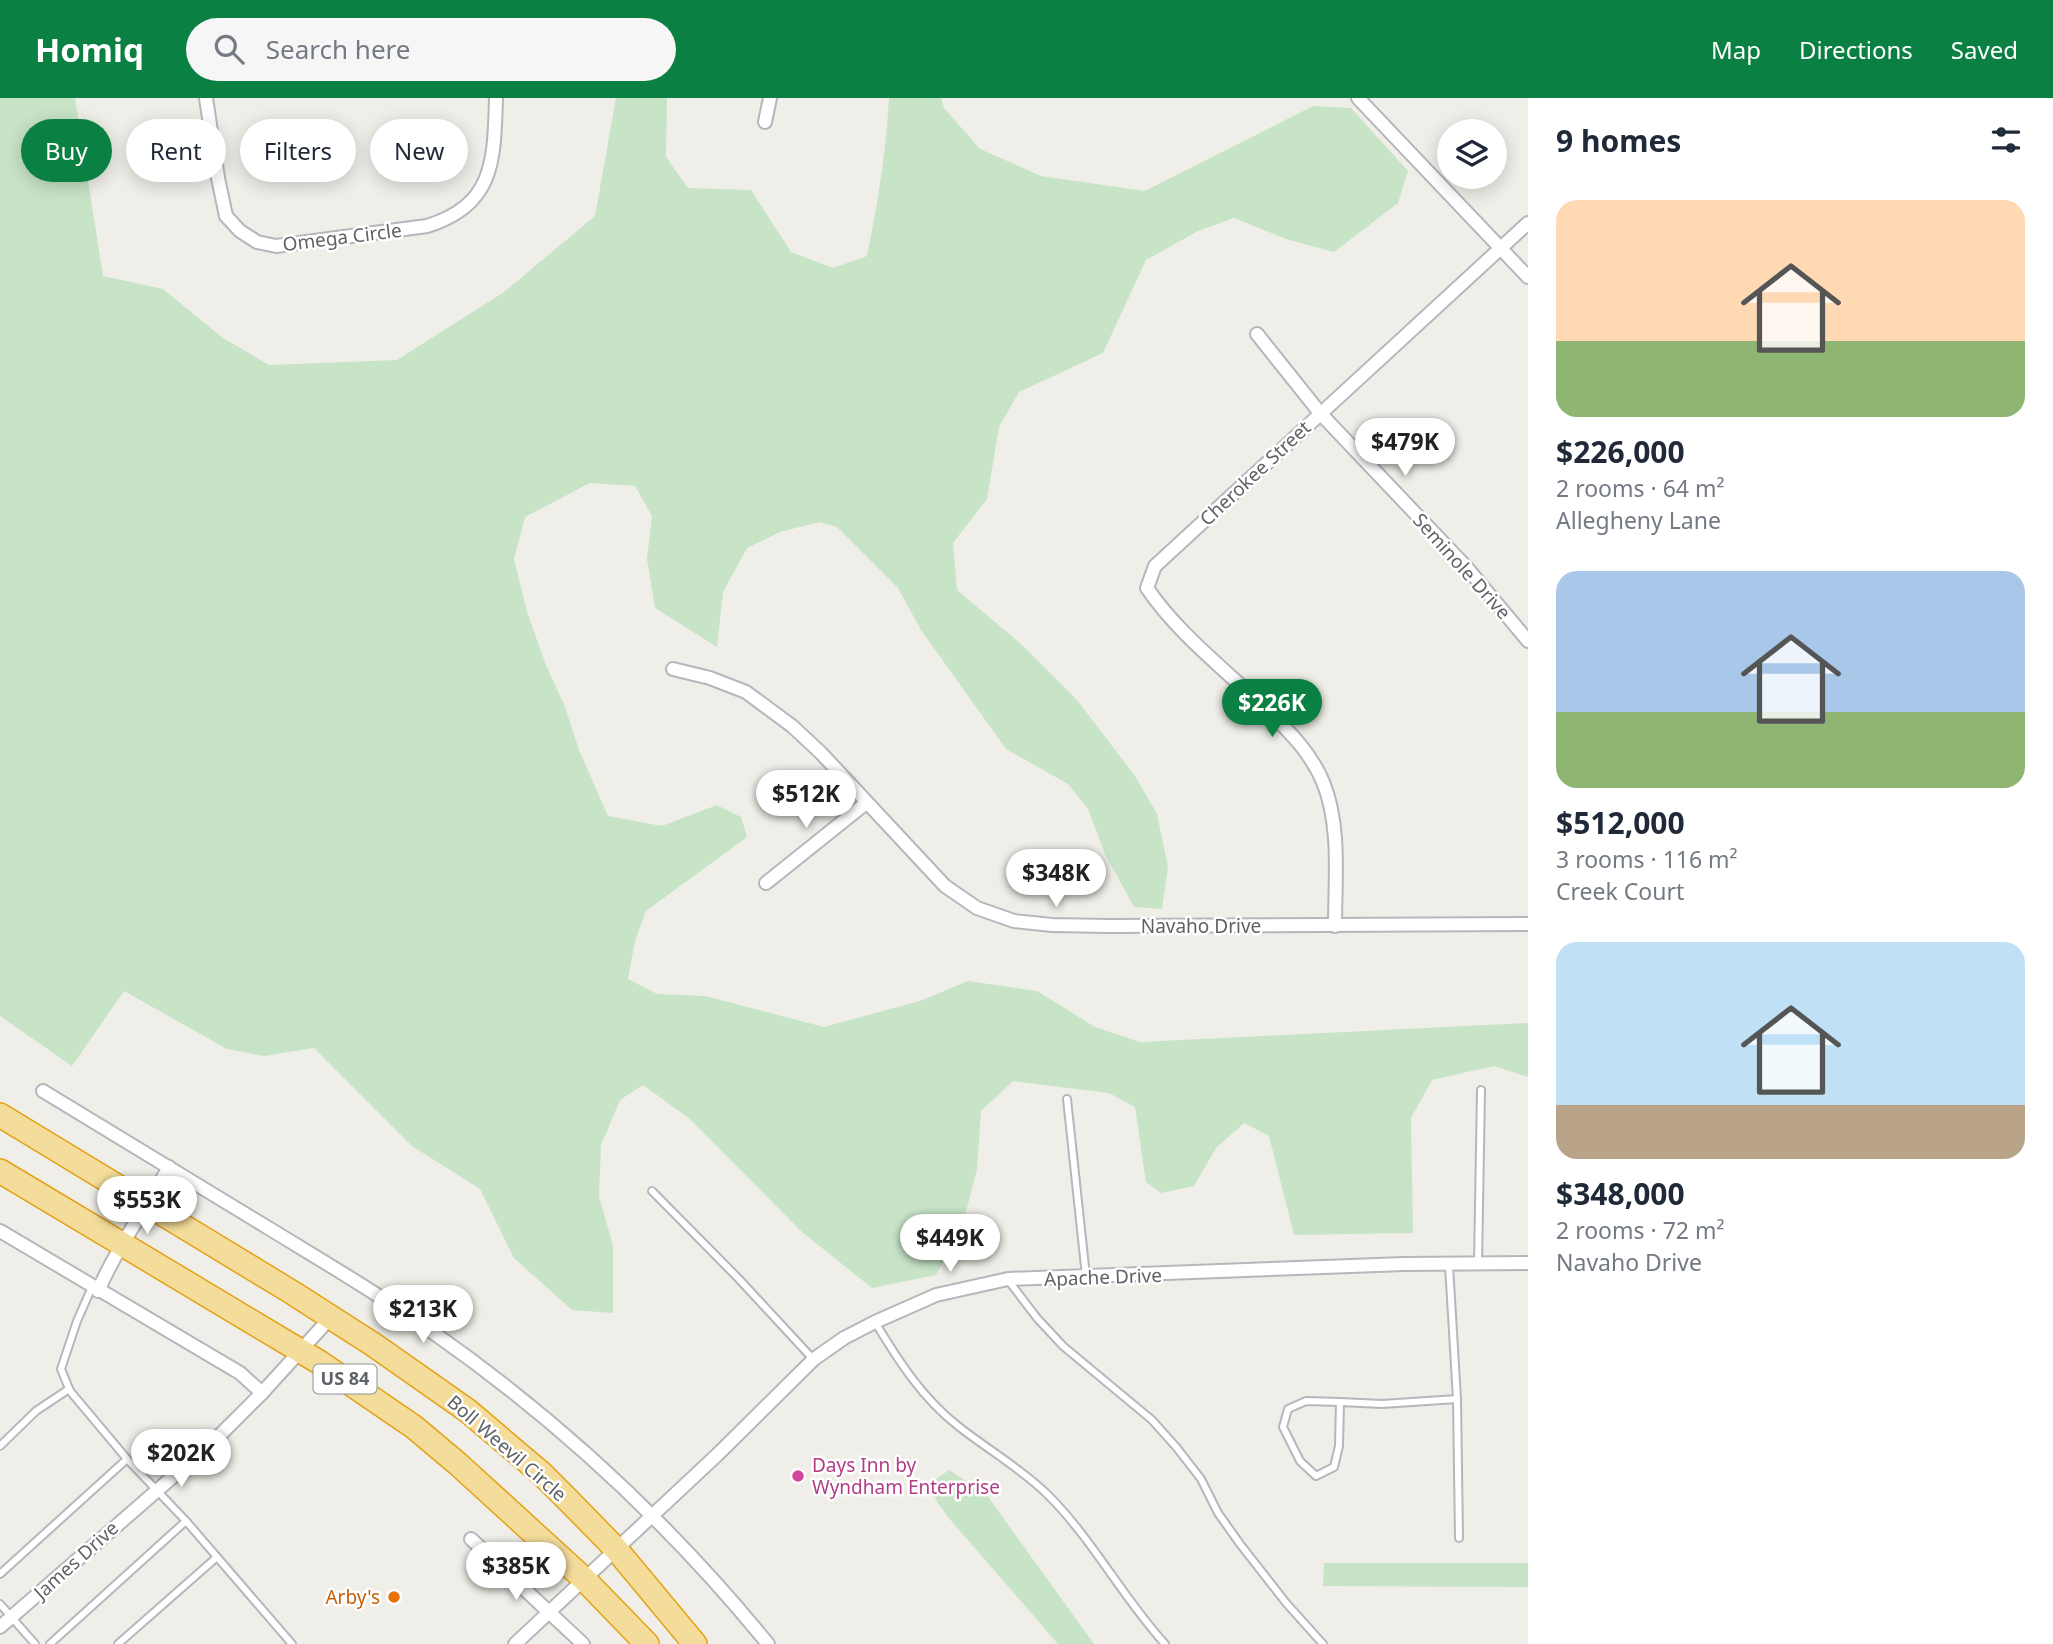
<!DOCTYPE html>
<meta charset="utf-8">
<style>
:root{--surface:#fff;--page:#f6f6f7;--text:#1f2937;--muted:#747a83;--accent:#0b8043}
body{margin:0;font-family:"Noto Sans",sans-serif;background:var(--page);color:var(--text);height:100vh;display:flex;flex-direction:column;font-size:26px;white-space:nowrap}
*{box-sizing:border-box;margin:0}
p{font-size:23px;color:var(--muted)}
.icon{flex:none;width:38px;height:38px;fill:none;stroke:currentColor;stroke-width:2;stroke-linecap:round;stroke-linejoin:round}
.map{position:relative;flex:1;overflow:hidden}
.side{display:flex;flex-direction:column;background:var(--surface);width:525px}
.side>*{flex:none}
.hud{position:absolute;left:21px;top:21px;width:665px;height:63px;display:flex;gap:14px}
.fabs{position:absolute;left:1437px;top:21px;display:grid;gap:14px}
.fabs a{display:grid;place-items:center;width:70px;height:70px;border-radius:50%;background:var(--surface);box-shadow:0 4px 18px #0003;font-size:35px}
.price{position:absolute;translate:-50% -60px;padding:0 16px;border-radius:24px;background:#fff;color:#222;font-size:23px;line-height:46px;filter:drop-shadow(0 2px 4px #0008)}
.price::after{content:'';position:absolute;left:50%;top:42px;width:21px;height:16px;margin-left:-10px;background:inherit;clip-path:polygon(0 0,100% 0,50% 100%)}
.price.selected{background:var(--accent);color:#fff}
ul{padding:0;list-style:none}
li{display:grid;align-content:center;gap:14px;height:371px;padding:0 28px}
li span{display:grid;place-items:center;height:217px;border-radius:21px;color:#555}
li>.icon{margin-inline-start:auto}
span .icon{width:126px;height:126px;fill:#fffc;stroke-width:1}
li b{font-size:30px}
h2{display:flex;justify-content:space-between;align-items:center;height:84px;padding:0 28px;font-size:30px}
.chip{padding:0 24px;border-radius:32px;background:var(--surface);box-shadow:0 4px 18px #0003;font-size:24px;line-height:63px}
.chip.selected{background:var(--accent);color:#fff}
header{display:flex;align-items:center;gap:42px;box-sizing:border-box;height:98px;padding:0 35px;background:var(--accent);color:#fff}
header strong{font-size:33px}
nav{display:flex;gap:38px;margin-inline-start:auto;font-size:24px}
.search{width:490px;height:63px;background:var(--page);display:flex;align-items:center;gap:18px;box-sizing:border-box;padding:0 24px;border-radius:38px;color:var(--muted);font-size:26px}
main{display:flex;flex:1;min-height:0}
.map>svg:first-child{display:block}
.green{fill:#c7e4c7}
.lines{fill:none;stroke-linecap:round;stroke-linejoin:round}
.lane-casing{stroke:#b4b7bb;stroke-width:10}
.street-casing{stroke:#b4b7bb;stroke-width:16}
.highway-casing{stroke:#e3a115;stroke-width:26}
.lane{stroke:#fff;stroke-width:6}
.street{stroke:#fff;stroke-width:12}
.highway{stroke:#f4dd9a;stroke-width:23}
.hotel-dot{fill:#d1479c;stroke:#fff;stroke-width:2.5}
.food-dot{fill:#e8710a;stroke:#fff;stroke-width:2.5}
.labels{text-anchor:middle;stroke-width:5;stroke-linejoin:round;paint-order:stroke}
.shield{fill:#fff;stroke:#8f9194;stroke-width:2}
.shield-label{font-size:18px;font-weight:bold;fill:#5f6266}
.street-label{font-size:19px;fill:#5f6266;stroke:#fff}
.hotel-label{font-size:19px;fill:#b23c85;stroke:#fff;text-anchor:start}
.food-label{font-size:19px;fill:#c56008;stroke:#fff;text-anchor:end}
</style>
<header>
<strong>Homiq</strong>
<div class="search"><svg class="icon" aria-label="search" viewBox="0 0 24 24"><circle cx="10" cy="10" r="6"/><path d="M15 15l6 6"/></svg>Search here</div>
<nav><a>Map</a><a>Directions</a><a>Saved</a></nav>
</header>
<main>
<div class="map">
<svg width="1528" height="1546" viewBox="0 0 1528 1546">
<rect width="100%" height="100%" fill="#f0eee8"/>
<g class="green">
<path d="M0,0H75L103,178L163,191L223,240L269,267L397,262L504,194L595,118L616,0H667L666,59L688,90L751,92L791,154L833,170L867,158C878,105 886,54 889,0H941L944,10L980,51L1041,78L1145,93L1313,8L1351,10L1408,73L1398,105L1334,154L1286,141L1234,120L1198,133L1146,162L1103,255L1019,294L999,329L987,401L953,445L957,492L1021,546L1077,602L1135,678L1157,716L1168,769L1162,811L1134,809L1105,756L1088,711L1068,686L1006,651L921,532L898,490L837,429L819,424L780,434L747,450L723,494L717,549L655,510L647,461L652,418L635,388L590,385L525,419L514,461L527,514L546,567L565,609L579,652L608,718L662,728L717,707L741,719L747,739L646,813L635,843L628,881L657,896L705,898L824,929L920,903L968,883L1037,893L1095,929L1140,944L1528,925V979L1494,968L1432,982L1411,1020L1413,1135L1294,1137L1269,1038L1244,1025L1216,1050L1194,1088L1161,1095L1146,1084L1135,1009L1109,995L1013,983L981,1013L977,1071L961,1133L936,1177L872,1190L802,1134L690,1021L643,987L620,1002L601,1047L599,1099L613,1147V1215L572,1212L514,1160L480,1091L412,1048L314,950L264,958L227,951L124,893L72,968L0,918Z"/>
<polygon points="949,1372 986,1396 1094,1546 1058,1546 947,1418 927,1388"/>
<polygon points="1324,1465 1528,1465 1528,1489 1323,1488"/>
</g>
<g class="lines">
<g class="lane-casing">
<g id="lane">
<polyline points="1067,1001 1086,1178"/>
<polyline points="652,1093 738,1180 813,1261"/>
<polyline points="1478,1166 1481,992"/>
<polyline points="1449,1167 1457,1301 1459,1440"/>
<polyline points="1008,1182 1037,1220 1063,1248 1152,1322 1177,1350 1201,1381 1218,1415 1240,1446 1287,1506 1323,1546"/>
<polyline points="92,1189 77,1223 61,1271 70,1293 127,1361"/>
<path d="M875,1224C898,1262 922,1300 958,1328C987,1351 1019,1369 1046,1395C1092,1440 1122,1499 1165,1546"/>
<polygon points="1306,1303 1340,1304 1339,1348 1334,1369 1316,1378 1300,1363 1283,1329 1288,1311"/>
<polyline points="1340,1304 1382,1306 1457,1301"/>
<polyline points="0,1348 36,1313 69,1291"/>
<polyline points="186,1423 292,1546"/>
<polyline points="0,1476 127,1361 186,1423 50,1546"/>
<polyline points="0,1506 35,1546"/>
<polyline points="118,1546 217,1459"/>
</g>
</g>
<g class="street-casing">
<g id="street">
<path d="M206,0L218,80L226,118L240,133L257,144L276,148L427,128C495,107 494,62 496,0"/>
<polyline points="1358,0 1528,179"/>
<polyline points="765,24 770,0"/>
<polyline points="1257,236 1320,315 1468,471 1528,543"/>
<polyline points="673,571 710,580 746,594 792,628 821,655 945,788 977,810 1014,823 1052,827 1109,828 1528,826"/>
<polyline points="766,785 866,705"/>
<path d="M1335,828C1335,781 1341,728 1323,684C1311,655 1289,633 1267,612C1227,573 1178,536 1147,490L1155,468L1528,125"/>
<path d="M43,993C119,1039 195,1085 270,1131C324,1164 379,1196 431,1233C557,1321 671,1427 768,1546"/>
<polyline points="0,1133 240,1275 262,1295"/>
<path d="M98,1193C117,1149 146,1111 169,1069"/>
<polyline points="471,1441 583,1546"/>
<polyline points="0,1529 214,1343 262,1295 331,1219"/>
<polyline points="515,1546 717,1357 814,1261 844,1240 875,1224 936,1197 1008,1181 1404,1166 1528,1165"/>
</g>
</g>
<g class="highway-casing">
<g id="highway">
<polyline points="0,1017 293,1195 374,1247 468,1313 541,1375 568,1402 616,1451 695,1546"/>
<polyline points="0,1073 319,1264 414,1329 458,1366 584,1481 647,1546"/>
</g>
</g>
<use href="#lane" class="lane"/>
<use href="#street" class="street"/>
<use href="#highway" class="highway"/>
</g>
<circle class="hotel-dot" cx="798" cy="1378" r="7"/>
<circle class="food-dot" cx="394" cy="1499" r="7"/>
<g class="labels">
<rect class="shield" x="313.5" y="1266.5" width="63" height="29" rx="5"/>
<g class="shield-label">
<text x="345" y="1287">US 84</text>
</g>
<g class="street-label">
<text transform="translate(342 139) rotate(-7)" y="7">Omega Circle</text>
<text transform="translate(1255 375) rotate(-43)" y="7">Cherokee Street</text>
<text transform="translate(1462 468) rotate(48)" y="7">Seminole Drive</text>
<text x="1201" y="835">Navaho Drive</text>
<text transform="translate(1103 1179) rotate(-2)" y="7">Apache Drive</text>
<text transform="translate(507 1350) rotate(41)" y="7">Boll Weevil Circle</text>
<text transform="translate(76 1462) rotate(-42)" y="7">James Drive</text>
</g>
<g class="hotel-label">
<text x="812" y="1374">Days Inn by<tspan x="812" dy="22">Wyndham Enterprise</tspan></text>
</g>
<g class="food-label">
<text x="380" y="1506">Arby's</text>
</g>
</g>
</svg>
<div class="fabs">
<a><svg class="icon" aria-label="layers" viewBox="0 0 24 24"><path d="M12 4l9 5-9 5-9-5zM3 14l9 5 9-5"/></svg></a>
</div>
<b class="price" style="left:1405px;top:380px">$479K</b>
<b class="price selected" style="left:1272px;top:641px">$226K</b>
<b class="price" style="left:806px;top:732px">$512K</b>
<b class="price" style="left:1056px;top:811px">$348K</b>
<b class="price" style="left:147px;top:1138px">$553K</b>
<b class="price" style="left:950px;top:1176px">$449K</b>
<b class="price" style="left:423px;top:1247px">$213K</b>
<b class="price" style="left:181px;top:1391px">$202K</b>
<b class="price" style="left:516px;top:1504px">$385K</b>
<div class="hud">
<a class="chip selected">Buy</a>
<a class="chip">Rent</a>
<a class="chip">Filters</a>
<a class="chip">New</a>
</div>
</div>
<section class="side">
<h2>9 homes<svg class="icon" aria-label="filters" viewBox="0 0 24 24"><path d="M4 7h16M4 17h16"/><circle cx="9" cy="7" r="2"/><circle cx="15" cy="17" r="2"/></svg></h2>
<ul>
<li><span style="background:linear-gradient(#ffd9b3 65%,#8fb573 0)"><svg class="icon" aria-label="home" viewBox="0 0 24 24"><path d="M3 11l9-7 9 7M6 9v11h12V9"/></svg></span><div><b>$226,000</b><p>2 rooms · 64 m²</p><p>Allegheny Lane</p></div></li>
<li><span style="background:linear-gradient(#a9c7e8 65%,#8fb573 0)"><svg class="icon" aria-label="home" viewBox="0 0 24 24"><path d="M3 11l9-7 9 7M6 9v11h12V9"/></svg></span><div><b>$512,000</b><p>3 rooms · 116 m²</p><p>Creek Court</p></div></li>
<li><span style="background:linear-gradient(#bfe0f5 75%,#b9a48a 0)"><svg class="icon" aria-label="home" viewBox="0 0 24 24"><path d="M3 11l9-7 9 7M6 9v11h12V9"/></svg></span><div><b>$348,000</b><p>2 rooms · 72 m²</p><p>Navaho Drive</p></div></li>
</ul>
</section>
</main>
